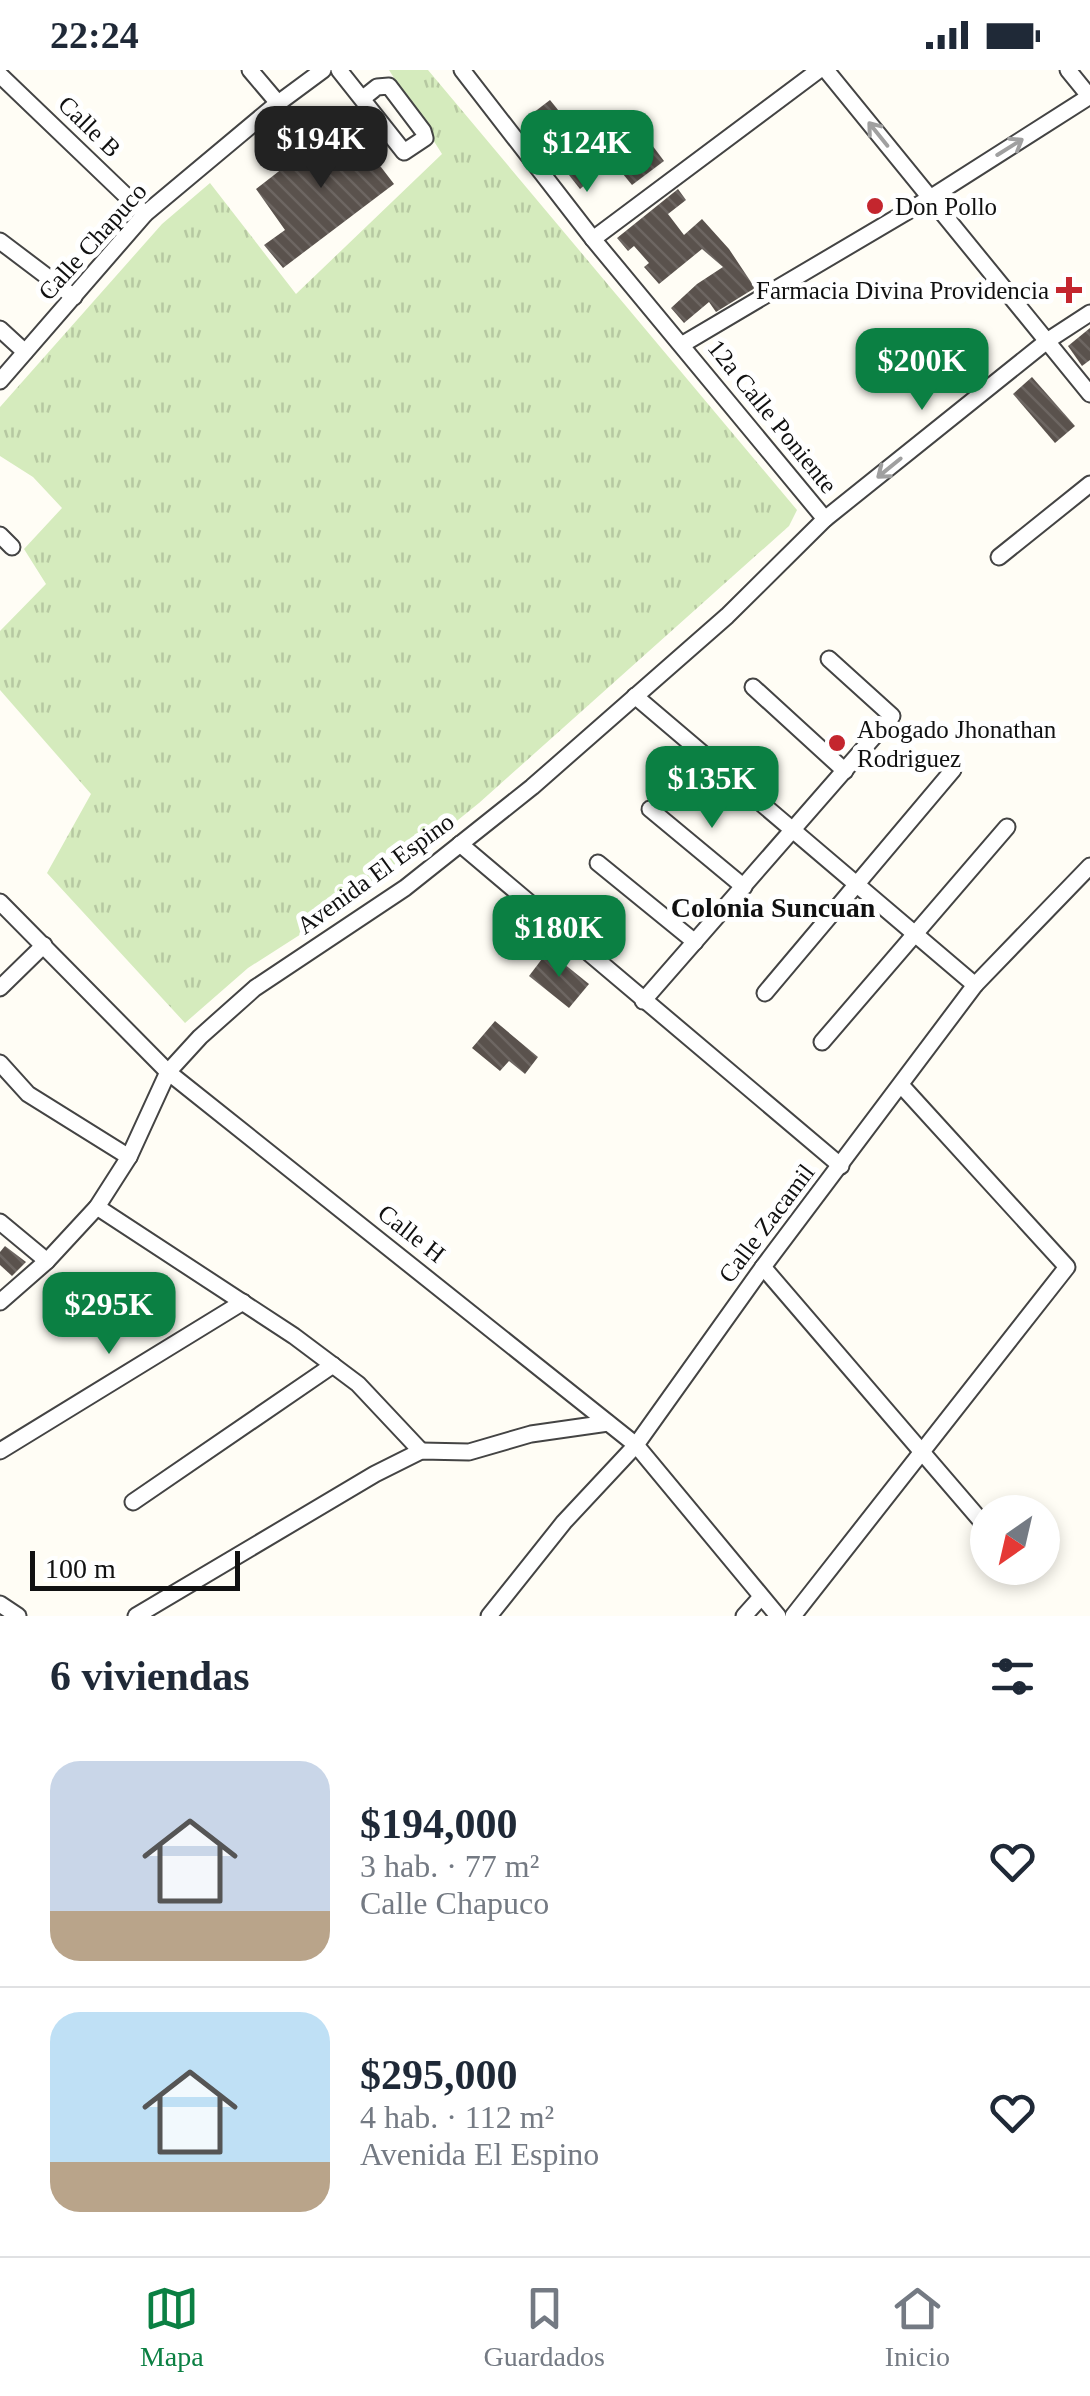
<!DOCTYPE html>
<html lang="es">
<meta charset="utf-8">
<style>
:root{--surface:#fff;--page:#f2f2f3;--text:#1f2937;--muted:#747a83;--line:#e0e1e3;--accent:#0b8043}
body{margin:0;font-family:"Times New Roman",serif;background:var(--page);color:var(--text);height:100vh;display:flex;flex-direction:column;font-size:38px;white-space:nowrap}
*{box-sizing:border-box;margin:0}
p{font-size:32px;color:var(--muted)}
.icon{flex:none;width:55px;height:55px;fill:none;stroke:currentColor;stroke-width:2;stroke-linecap:round;stroke-linejoin:round}
.map{position:relative;height:1546px;overflow:hidden}
.drawer{display:flex;flex-direction:column;background:var(--surface);flex:1}
.drawer>*{flex:none}
.needle{width:65px;rotate:214deg}
.buttons{position:absolute;left:970px;top:1425px;display:grid;gap:20px}
.buttons a{display:grid;place-items:center;width:90px;height:90px;border-radius:50%;background:var(--surface);box-shadow:0 5px 15px #0003;font-size:50px}
.scale{position:absolute;left:30px;bottom:25px;width:210px;box-sizing:border-box;padding-left:10px;border:5px solid #111;border-top:0;font-size:28px;line-height:35px;white-space:nowrap;color:#111;-webkit-text-stroke:8px #fff;paint-order:stroke}
.price{position:absolute;translate:-50% -85px;padding:0 22px;border-radius:20px;background:var(--accent);color:#fff;font-size:32px;line-height:65px;filter:drop-shadow(0 2px 5px #0008)}
.price::after{content:'';position:absolute;left:50%;top:60px;width:30px;height:22px;margin-left:-15px;background:inherit;clip-path:polygon(0 0,100% 0,50% 100%)}
.price.current{background:#222;color:#fff}
ul{padding:0;list-style:none}
li{display:flex;align-items:center;gap:30px;height:250px;padding:0 50px}
li+li{border-top:2px solid var(--line)}
li span{display:grid;place-items:center;flex:none;width:280px;height:200px;border-radius:30px;color:#555}
li>.icon{margin-inline-start:auto}
span .icon{width:120px;height:120px;fill:#fffc;stroke-width:1}
li b{font-size:42px}
h2{display:flex;justify-content:space-between;align-items:center;height:120px;padding:0 50px;font-size:42px}
.status{display:flex;justify-content:space-between;align-items:center;height:70px;padding:0 50px;background:var(--surface);direction:ltr}
.status svg{height:28px;fill:currentColor}
.menu{display:flex;justify-content:space-around;align-items:center;height:140px;border-top:2px solid var(--line);background:var(--surface);font-size:28px;color:var(--muted)}
.menu a{display:grid;justify-items:center;gap:5px}
.menu .current{color:var(--accent)}
.map>svg:first-child{display:block}
.grass{fill:url(#grass-tufts)}
.building{fill:url(#building-back-hatch)}
.lines{fill:none;stroke-linecap:round;stroke-linejoin:round}
.minor-casing{stroke:#444;stroke-width:19}
.minor{stroke:#fff;stroke-width:15}
.oneway{stroke:#a0a0a0}
.poi-dot{fill:#c4262e;stroke:#fff;stroke-width:4}
.labels{text-anchor:middle;stroke-width:10;stroke-linejoin:round;paint-order:stroke}
.street-label{font-size:25px;fill:#111;stroke:#fff}
.poi-label{font-size:25px;fill:#111;stroke:#fff;text-anchor:start}
.neighbourhood-label{font-size:28px;font-weight:bold;fill:#111;stroke:#fff}
</style>
<div class="status"><b>22:24</b><svg viewBox="0 0 49 12"><path d="M0 12V9h3v3zM5 12V6h3v6zM10 12V3h3v9zM15 12V0h3v12zM26 1h20v11H26zM47 4h2v5h-2z"/></svg></div>
<div class="map">
<svg width="1090" height="1546" viewBox="0 0 1090 1546">
<defs>
<pattern id="grass-tufts" width="24" height="20" patternUnits="userSpaceOnUse" patternTransform="scale(2.5)"><rect width="24" height="20" fill="#d5ebbd"/><path d="M3 7l-1-3M5 7V3M7 7l1-3M15 17l-1-3M17 17v-4M19 17l1-3" fill="none" stroke="#b6c8a1"/></pattern>
<pattern id="building-back-hatch" width="6" height="6" patternUnits="userSpaceOnUse" patternTransform="scale(2.5)"><rect width="6" height="6" fill="#5a524d"/><path d="M-1 5l2 2M0 0l6 6M5-1l2 2" fill="none" stroke="#6d6662"/></pattern>
</defs>
<rect width="100%" height="100%" fill="#fffdf5"/>
<polygon class="grass" points="389,0 428,0 797,440 789,456 479,733 379,814 248,898 185,953 47,803 91,724 0,620 0,561 46,514 24,479 62,438 33,407 0,386 0,337 162,154 210,113 296,224 442,84"/>
<g class="building">
<polygon points="550,30 605,98 580,119 528,53 533,43"/>
<polygon points="345,50 394,114 283,198 264,175 285,160 256,119"/>
<polygon points="649,71 664,91 632,115 618,98"/>
<polygon points="678,119 686,130 668,144 684,165 702,149 729,179 755,218 716,242 709,232 684,253 671,238 697,214 723,197 702,179 659,214 644,197 649,193 634,176 628,181 617,168"/>
<polygon points="1090,258 1090,290 1082,296 1068,276"/>
<polygon points="1032,307 1075,356 1055,373 1013,324"/>
<polygon points="548,881 589,914 569,938 529,906"/>
<polygon points="495,951 538,987 525,1004 509,991 500,1001 472,978"/>
<polygon points="5,1176 26,1192 12,1206 0,1195 0,1182"/>
</g>
<g class="lines">
<g class="minor-casing">
<g id="minor">
<polyline points="250,0 278,33"/>
<polyline points="339,0 404,82 425,68 423,61 389,16 377,17 362,29"/>
<polyline points="462,0 593,169 825,449"/>
<polyline points="826,0 1090,324"/>
<polyline points="1068,0 1090,27"/>
<polyline points="0,5 145,144"/>
<polyline points="593,169 819,0"/>
<polyline points="0,171 74,227"/>
<polyline points="0,259 25,282"/>
<polyline points="683,274 930,128 1090,26"/>
<polyline points="0,311 145,144 273,37 323,0"/>
<polyline points="0,465 12,477"/>
<polyline points="999,487 1090,414"/>
<polyline points="753,617 845,701"/>
<polyline points="635,626 975,915"/>
<polyline points="650,739 744,817"/>
<polyline points="460,774 841,1096"/>
<polyline points="598,793 695,872"/>
<polyline points="0,832 168,1002 636,1375 778,1546"/>
<polyline points="0,918 44,875"/>
<polyline points="765,923 953,700"/>
<polyline points="643,931 892,646 829,589"/>
<polyline points="822,972 1007,757"/>
<polyline points="0,993 28,1024 129,1087"/>
<polyline points="97,1137 294,1266 358,1314 421,1381"/>
<polyline points="0,1152 47,1191"/>
<polyline points="763,1197 982,1452"/>
<polyline points="0,1232 47,1191 97,1137 129,1087 168,1002 200,967 255,918 405,818 532,717 727,546 825,449 1047,271 1090,243"/>
<polyline points="0,1381 243,1232"/>
<polyline points="133,1432 333,1295"/>
<polyline points="0,1534 18,1546"/>
<polyline points="136,1546 375,1404 421,1381 469,1382 531,1364 608,1353"/>
<polyline points="489,1546 564,1452 636,1375 763,1197 975,915 1090,796"/>
<polyline points="744,1546 761,1527"/>
<polyline points="793,1546 1067,1197 901,1015"/>
</g>
</g>
<use href="#minor" class="minor"/>
</g>
<defs><path id="oneway-shaft" d="M-6 0H5M1.5-3L5.5 0L1.5 3" fill="none" stroke-width="1.6" stroke-linecap="round" stroke-linejoin="round" transform="scale(2.5)"/></defs>
<g class="oneway">
<use href="#oneway-shaft" transform="translate(878 64) rotate(-129)"/>
<use href="#oneway-shaft" transform="translate(1010 77) rotate(-32)"/>
<use href="#oneway-shaft" transform="translate(889 398) rotate(141)"/>
</g>
<g class="poi-dot">
<circle cx="875" cy="136" r="10"/>
<path d="M1064 205h10v10h10v10h-10v10h-10v-10h-10v-10h10z"/>
<circle cx="837" cy="673" r="10"/>
</g>
<g class="labels">
<g class="street-label">
<text transform="translate(90 56) rotate(44)" y="9">Calle B</text>
<text transform="translate(92 171) rotate(-48)" y="9">Calle Chapuco</text>
<text transform="translate(773 346) rotate(51)" y="9">12a Calle Poniente</text>
<text transform="translate(375 803) rotate(-36)" y="9">Avenida El Espino</text>
<text transform="translate(766 1153) rotate(-53)" y="9">Calle Zacamil</text>
<text transform="translate(412 1163) rotate(38)" y="9">Calle H</text>
</g>
<g class="poi-label">
<text x="895" y="145">Don Pollo</text>
<text x="1049" y="229" text-anchor="end">Farmacia Divina Providencia</text>
<text x="857" y="668">Abogado Jhonathan<tspan x="857" dy="29">Rodriguez</tspan></text>
</g>
<g class="neighbourhood-label">
<text x="773" y="847">Colonia Suncuan</text>
</g>
</g>
</svg>
<div class="buttons">
<a><svg class="needle" viewBox="-14 -14 28 28"><path d="M0-13l5 13h-10z" fill="#e53935"/><path d="M0 13l5-13h-10z" fill="#747a83"/></svg></a>
</div>
<div class="scale">100 m</div>
<b class="price current" style="left:321px;top:121px">$194K</b>
<b class="price" style="left:587px;top:125px">$124K</b>
<b class="price" style="left:922px;top:343px">$200K</b>
<b class="price" style="left:712px;top:761px">$135K</b>
<b class="price" style="left:559px;top:910px">$180K</b>
<b class="price" style="left:109px;top:1287px">$295K</b>
</div>
<section class="drawer">
<h2>6 viviendas<svg class="icon" aria-label="filters" viewBox="0 0 24 24"><path d="M4 7h16M4 17h16"/><circle cx="9" cy="7" r="2"/><circle cx="15" cy="17" r="2"/></svg></h2>
<ul>
<li><span style="background:linear-gradient(#c9d6e8 75%,#b9a48a 0)"><svg class="icon" aria-label="home" viewBox="0 0 24 24"><path d="M3 11l9-7 9 7M6 9v11h12V9"/></svg></span><div><b>$194,000</b><p>3 hab. · 77 m²</p><p>Calle Chapuco</p></div><svg class="icon" aria-label="heart" viewBox="0 0 24 24"><path d="M12 20l-8-8c-3-5 5-10 8-4 3-6 11-1 8 4z"/></svg></li>
<li><span style="background:linear-gradient(#bfe0f5 75%,#b9a48a 0)"><svg class="icon" aria-label="home" viewBox="0 0 24 24"><path d="M3 11l9-7 9 7M6 9v11h12V9"/></svg></span><div><b>$295,000</b><p>4 hab. · 112 m²</p><p>Avenida El Espino</p></div><svg class="icon" aria-label="heart" viewBox="0 0 24 24"><path d="M12 20l-8-8c-3-5 5-10 8-4 3-6 11-1 8 4z"/></svg></li>
</ul>
</section>
<nav class="menu">
<a class="current"><svg class="icon" aria-label="map" viewBox="0 0 24 24"><path d="M3 6l6-2 6 2 6-2v14l-6 2-6-2-6 2zM9 4v14M15 6v14"/></svg>Mapa</a>
<a><svg class="icon" aria-label="saved" viewBox="0 0 24 24"><path d="M7 4h10v16l-5-4-5 4z"/></svg>Guardados</a>
<a><svg class="icon" aria-label="home" viewBox="0 0 24 24"><path d="M3 11l9-7 9 7M6 9v11h12V9"/></svg>Inicio</a>
</nav>
